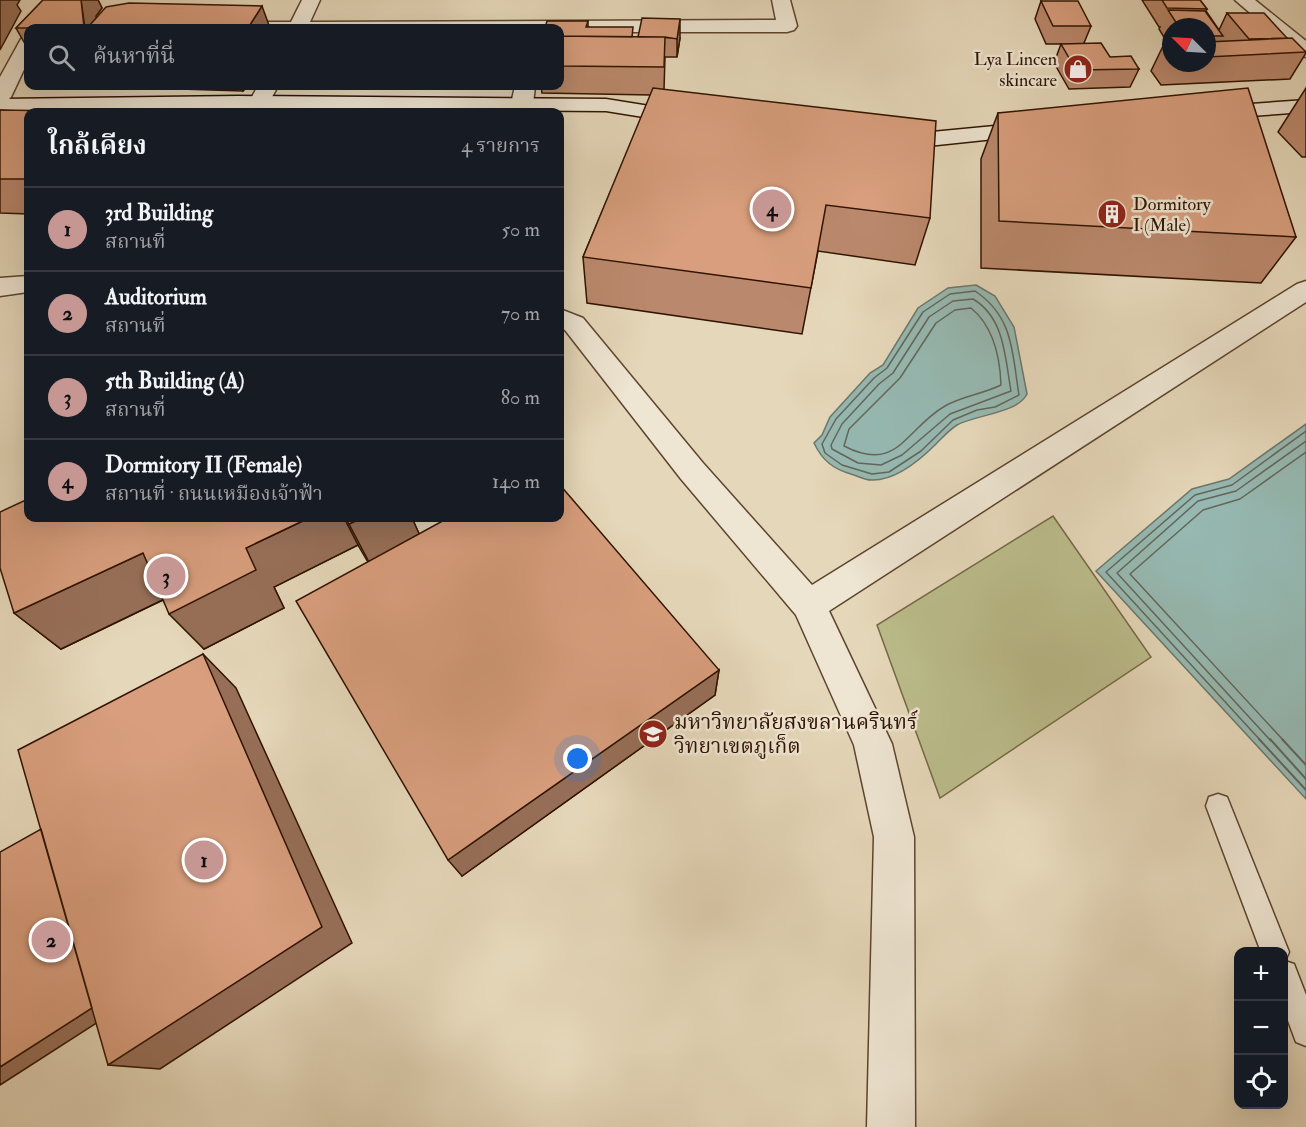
<!DOCTYPE html>
<html lang="th">
<head>
<meta charset="utf-8">
<style>
	body { margin:0; font-family:"IM FELL Double Pica","Noto Serif Thai",serif; background:#242831; color:#f1f3f6 }
	.controls { position:absolute; right:18px; bottom:18px; display:grid; overflow:hidden; border-radius:12px; box-shadow:0 6px 24px #0002 }
	.controls button { width:54px; height:54px; display:grid; place-items:center; padding:0; border:0; border-bottom:2px solid #363941; background:#171b24; color:#f1f3f6; font:30px sans-serif }
	.compass { position:absolute; left:1162px; top:18px; width:54px; height:54px; border-radius:50%; background:#171b24; box-shadow:0 6px 24px #0002; rotate:294deg }
	.you { position:absolute; left:578px; top:759px; width:21px; height:21px; margin:-15px; border:4px solid #fff; border-radius:50%; background:#1a73e8; box-shadow:0 0 0 9px #1a73e833 }
	.badge { display:grid; place-items:center; width:39px; height:39px; border-radius:50%; background:#c59692; color:#111; font-size:20px; font-weight:700 }
	.pin { position:absolute; translate:-50% -50%; border:3px solid #fff; box-shadow:0 2px 6px #0006 }
	.list { margin:0; padding:0; list-style:none }
	h2 { display:flex; justify-content:space-between; align-items:center; height:78px; margin:0; padding:0 24px; font-size:26px }
	h2 small { font-size:20px; font-weight:400; color:#9ea1a6 }
	.list li { display:grid; grid-template-columns:39px 1fr auto; gap:18px; align-items:center; box-sizing:border-box; height:84px; padding:0 24px; border-top:2px solid #363941 }
	.list b { display:block; font-size:22px; white-space:nowrap }
	.list p { margin:0; font-size:20px; white-space:nowrap; color:#9ea1a6 }
	.list em { font-size:20px; font-style:normal; color:#9ea1a6 }
	.icon { flex:none; width:33px; height:33px; fill:none; stroke:currentColor; stroke-width:2; stroke-linecap:round; stroke-linejoin:round }
	.map { position:relative; flex:none; width:1306px; height:1127px; overflow:hidden }
	.search { position:absolute; background:#171b24; box-shadow:0 6px 24px #0002; left:24px; top:24px; width:540px; height:66px; display:flex; align-items:center; gap:15px; box-sizing:border-box; padding:0 21px; border-radius:12px; color:#9ea1a6; font-size:22px }
	.panel { position:absolute; background:#171b24; box-shadow:0 6px 24px #0002; left:24px; top:108px; width:540px; height:414px; border-radius:12px }
	.map>svg:first-child { display:block }
	.green { fill:#bbbc8b; stroke:#766846; stroke-width:1.5 }
	.water { fill:#96b9b2; stroke:#6d776b; stroke-width:1.5 }
	.lines { fill:none; stroke-linecap:round; stroke-linejoin:round }
	.shore-far1 { stroke:#636659; stroke-width:1.5 }
	.shore { stroke:#636659; stroke-width:2 }
	.lane-casing { stroke:#5d442e; stroke-width:3 }
	.street-casing { stroke:#5d442e; stroke-width:3 }
	.secondary-casing { stroke:#301300; stroke-width:3 }
	.lane { fill:#eee5d2; fill-rule:evenodd }
	.street { fill:#eee5d2; fill-rule:evenodd }
	.secondary { fill:#eee5d2; fill-rule:evenodd }
	.wall { fill:#ba886c; stroke:#301300; stroke-width:1.5; fill-rule:evenodd }
	.shaded-wall { fill:#976f58; stroke:#301300; stroke-width:1.5 }
	.building { fill:#d89e7d; stroke:#301300; stroke-width:1.5 }
	.labels { text-anchor:middle; stroke-width:5; stroke-linejoin:round; paint-order:stroke }
	.far-poi-label { font-size:18px; fill:#301300; stroke:#eee5d2; text-anchor:end }
	.poi-label { font-size:21px; fill:#301300; stroke:#eee5d2; text-anchor:start }
</style>
</head>
<body>
<div class="map">
<svg width="1306" height="1127" viewBox="0 0 1306 1127">
	<rect width="100%" height="100%" fill="#e5d7b9"/>
	<filter id="stains"><feTurbulence type="fractalNoise" baseFrequency=".00333" numOctaves="4"/><feColorMatrix values="0 0 0 0 .2 0 0 0 0 .09 0 0 0 0 .02 0 0 0 .5 -.17"/></filter>
	<radialGradient id="worn" r=".72"><stop offset=".6" stop-color="#630" stop-opacity="0"/><stop offset="1" stop-color="#630" stop-opacity=".3"/></radialGradient>
	<!-- green -->
	<path class="green" d="M1053,516l98,141 -211,141 -63,-173z"/>
	<!-- water -->
	<path class="water" d="M976,285l19,11 19,31 13,67c-9,19 -52,21 -70,31 -8,5 -15,13 -21,19 -16,16 -39,36 -63,36 -7,1 -15,-4 -22,-6 -18,-5 -29,-14 -37,-31l8,-8 8,-18 40,-44 13,-8 35,-57 30,-20z
		M1306,424v375l-210,-228 96,-82 37,-10z"/>
	<g class="lines">
		<!-- shore-far1 -->
		<path class="shore-far1" d="M975,291c39,26 37,62 44,104l-24,12 -18,3 -24,10 -32,31 -32,21 -17,2 -30,-9 -17,-12 -3,-9 14,-25 38,-41 13,-10 36,-56 27,-18z
			M973,299c32,19 32,59 38,92l-61,23 -48,41 -21,10 -23,-2 -26,-14 -1,-4 11,-21 37,-40 14,-11 36,-56 24,-16z
			M971,308c22,18 29,49 30,77 -18,9 -39,11 -56,21 -40,23 -47,68 -101,40l5,-17 51,-51 36,-55 19,-13z
			M1261,741l-155,-169 89,-77 37,-10 74,-54
			M1271,741l-154,-168 81,-72 38,-10 70,-50
			M1284,741l-154,-167 73,-64 37,-11 66,-47"/>
		<!-- shore -->
		<path class="shore" d="M1259,739l47,51
			M1270,739l36,40
			M1282,739l24,26"/>
		<!-- lane casing -->
		<g class="lane-casing">
			<path id="lane" d="M1218,794l9,3 62,155 -4,9 9,3 12,31v51l-10,-4 -12,-32v-58h-23l-55,-146 3,-9z"/>
		</g>
		<!-- street casing -->
		<g class="street-casing">
			<path id="street" d="M302,0h18l-10,22 466,-2 -4,-20h18l7,26 -3,4 -7,2h-227v-4h-420l3,-4 7,-2h141z
				M1235,0h20l51,41v16l-7,-2z
				M28,37v24l-17,36 -4,4 -7,2v-26l21,-38z
				M258,86h20l-11,20 -7,2 -7,-2 -4,-4z
				M515,86h20l-2,18 -3,5 -8,1 -8,-1 -3,-5z
				M28,276v16l-28,4v-18z
				M1306,281v21l-477,309 63,133 22,93 1,290h-48l7,-290 -20,-92 -58,-130 -115,-136 -116,-149 -5,-2v-19l23,9 120,145 109,122 485,-301z"/>
		</g>
		<!-- secondary casing -->
		<g class="secondary-casing">
			<path id="secondary" d="M239,96l367,3 81,13 8,1 3,5 -3,5 -8,1 -81,-13 -367,-3 -239,3v-12z
				M1306,100v12l-97,7 -8,-1 -3,-5 3,-5 8,-1z
				M1035,122l8,2 3,5 -3,5 -153,16 -8,-2 -3,-5 3,-5 8,-2z"/>
		</g>
		<!-- lane -->
		<use href="#lane" class="lane"/>
		<!-- street -->
		<use href="#street" class="street"/>
		<!-- secondary -->
		<use href="#secondary" class="secondary"/>
	</g>
	<!-- wall -->
	<path class="wall" d="M43,0h55l4,8 -6,8v2l152,10h-220v21l-12,-21z
		M1142,0h58l7,9 -1,2 13,19 8,-17 60,25 19,14v1l-16,26 -129,6 -10,-14 13,-27h4l-9,-15 1,-2h-1zM1171,27h36v36h-36z
		M1041,1l50,25 -7,17 26,14 29,12 -9,18 -61,2 -15,-26 7,-19h-15l-11,-25z
		M588,21v6l45,10 47,1 -3,19h-12l-1,33 266,128 -15,47 -97,-14 -16,83 -215,-31 -4,-46 68,-162 -109,-2 -1,-7h19v-58z
		M115,86h132l-4,5 -128,-4z
		M1306,88v69h-4l-24,-25z
		M0,110l28,2v102l-28,-1z
		M998,113l298,124 -35,46 -280,-15v-109z
		M28,518h384l7,16 300,136 -4,25 -253,181 -94,-314 -10,-17 -84,42 10,21 -80,41 -41,-49 -102,49 -47,-36z"/>
	<!-- shaded-wall -->
	<path class="shaded-wall" d="M0,0h20l-3,5 4,6 -21,39z
		M81,0h17l4,8 -6,8 1,11 -12,1z
		M262,6l8,22h-22z
		M680,19v19l-3,19v-18z
		M241,86h6l-4,5z
		M309,518h35l14,27 -84,42 10,21 -80,41 -35,-35 77,-66z
		M362,518h50l9,20 -51,26 -21,-40z
		M143,553l36,39 -118,57 -47,-36z
		M203,654l33,34 116,255 -192,126 -52,-4z
		M719,670l-4,25 -253,181 -14,-16z
		M101,1002l22,4 -123,79v-18z"/>
	<!-- building -->
	<path class="building" d="M43,0h38l3,27 5,-1 17,-19 23,-4 133,3 -14,22h-135l-21,-1 1,1h-77z
		M1162,0h38l7,9 -40,-1z
		M1041,1h37l13,25h-38z
		M1168,10l37,1 18,25h-16v-9h-28z
		M1227,13h37l23,25 -38,1z
		M642,18l38,1 -3,20 -12,-2h-27z
		M547,21h41l-2,6h47l-1,10 -72,-1v-8h-15z
		M560,36l105,1 -1,30 -104,-1z
		M1292,38l14,14 -99,5v-15z
		M1101,43l9,14 21,-1 8,13 -63,1 -15,-26z
		M1164,44h7v10z
		M653,88l283,33 -6,97 -104,-13 -15,83 -228,-31z
		M1248,88l48,149 -297,-16 -1,-108z
		M0,110l127,2h-99v67h-28z
		M560,485l159,185 -271,190 -152,-259 152,-83h112z
		M28,499v19h281l-63,30 10,22 -87,44 -26,-61 -129,60 -14,-45v-56z
		M345,518h17l-13,6z
		M203,654l119,273 -214,138 -90,-315z
		M41,829l51,179 -92,59v-215z"/>
	<!-- icons -->
	<defs>
		<g id="shop-disc" transform="scale(1.5)"><circle r="9.5" fill="#8f2418" stroke="#eee5d2"/><path d="M-5-2.5h2.3a2.7 3.5 0 0 1 5.4 0H5L5.5 6h-11ZM-1.5-2.5h3a1.5 2.3 0 0 0-3 0Z" fill="#fff"/></g>
		<g id="building-disc" transform="scale(1.5)"><circle r="9.5" fill="#8f2418" stroke="#eee5d2"/><path d="M-4-6H4V6H1V3H-1V6H-4ZM-2.5-4.3h1.7v1.8h-1.7ZM.8-4.3h1.7v1.8H.8ZM-2.5-1h1.7V.8h-1.7ZM.8-1h1.7V.8H.8Z" fill="#fff"/></g>
		<g id="university-disc" transform="scale(1.5)"><circle r="9.5" fill="#8f2418" stroke="#eee5d2"/><path d="M0-5L7-2L0 1L-7-2ZM-4 1L0 2.5L4 1V4Q0 6-4 4Z" fill="#fff"/></g>
	</defs>
	<g fill-rule="evenodd">
		<use href="#shop-disc" x="1078" y="69"/>
		<use href="#building-disc" x="1112" y="214"/>
		<use href="#university-disc" x="653" y="734"/>
	</g>
	<g class="labels">
		<!-- far-poi labels -->
		<g class="far-poi-label">
			<text x="1057" y="65">Lya Lincen<tspan x="1057" dy="21">skincare</tspan></text>
			<text x="1133" y="210" text-anchor="start">Dormitory<tspan x="1133" dy="21">I (Male)</tspan></text>
		</g>
		<!-- poi labels -->
		<g class="poi-label">
			<text x="674" y="729">มหาวิทยาลัยสงขลานครินทร์<tspan x="674" dy="24">วิทยาเขตภูเก็ต</tspan></text>
		</g>
	</g>
	<rect width="100%" height="100%" filter="url(#stains)"/>
	<rect width="100%" height="100%" fill="url(#worn)"/>
</svg>
<div class="controls">
<button>+</button>
<button>−</button>
<button><svg class="icon" aria-label="locate" viewBox="0 0 24 24"><circle cx="12" cy="12" r="6"/><path d="M12 2v4M12 18v4M2 12h4M18 12h4"/></svg></button>
</div>
<svg class="compass" viewBox="-18 -18 36 36"><path d="M0-13l5 13h-10z" fill="#e53935"/><path d="M0 13l5-13h-10z" fill="#9ea1a6"/></svg>
<div class="you"></div>
<div class="pin badge" style="left:204px;top:860px">1</div>
<div class="pin badge" style="left:51px;top:940px">2</div>
<div class="pin badge" style="left:166px;top:576px">3</div>
<div class="pin badge" style="left:772px;top:209px">4</div>
<div class="search"><svg class="icon" aria-label="search" viewBox="0 0 24 24"><circle cx="10" cy="10" r="6"/><path d="M15 15l6 6"/></svg>ค้นหาที่นี่</div>
<section class="panel">
<h2>ใกล้เคียง<small>4 รายการ</small></h2>
<ul class="list">
<li><span class="badge">1</span><div><b>3rd Building</b><p>สถานที่</p></div><em>50 m</em></li>
<li><span class="badge">2</span><div><b>Auditorium</b><p>สถานที่</p></div><em>70 m</em></li>
<li><span class="badge">3</span><div><b>5th Building (A)</b><p>สถานที่</p></div><em>80 m</em></li>
<li><span class="badge">4</span><div><b>Dormitory II (Female)</b><p>สถานที่ · ถนนเหมืองเจ้าฟ้า</p></div><em>140 m</em></li>
</ul>
</section>
</div>
</body>
</html>
